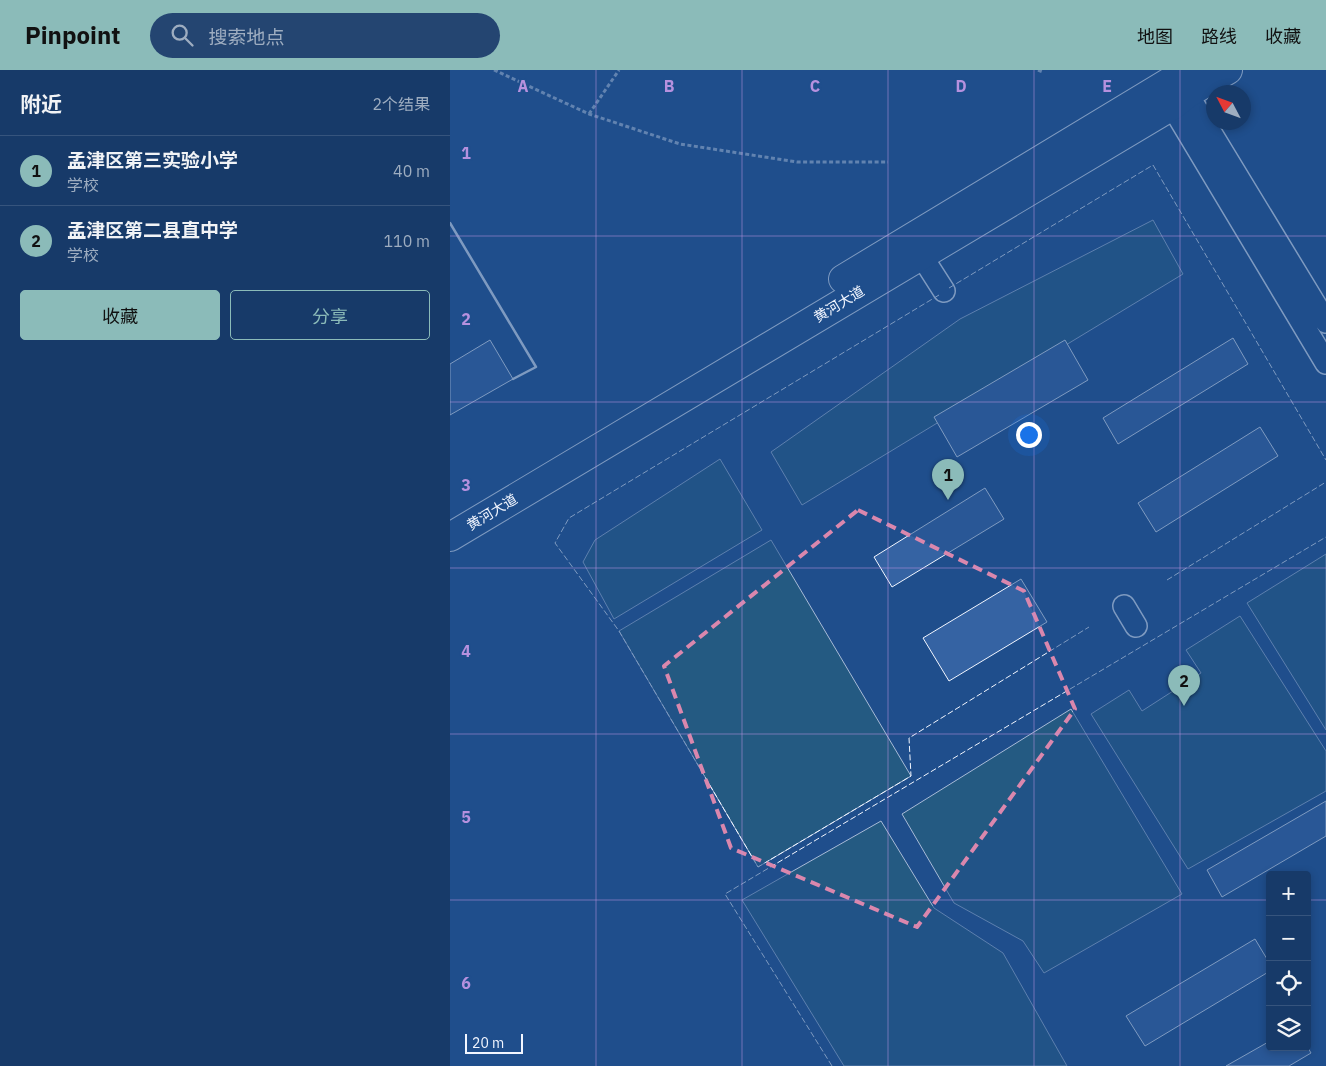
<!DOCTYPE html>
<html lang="zh">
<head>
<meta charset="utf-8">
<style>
	body { margin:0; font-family:"IBM Plex Sans","Noto Sans SC",sans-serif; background:#244571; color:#f1f3f6 }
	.controls { position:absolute; right:15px; bottom:15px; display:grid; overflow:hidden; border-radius:5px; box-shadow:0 2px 8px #0003 }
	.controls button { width:45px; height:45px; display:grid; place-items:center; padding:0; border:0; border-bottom:1px solid #36547d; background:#173a69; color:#f1f3f6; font:25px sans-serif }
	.compass { position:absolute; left:756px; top:15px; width:45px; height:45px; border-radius:50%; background:#173a69; box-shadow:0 2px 8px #0003; rotate:311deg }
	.scale { position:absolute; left:15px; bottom:12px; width:58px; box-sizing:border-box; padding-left:5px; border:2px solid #f2f6ff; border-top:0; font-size:14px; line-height:18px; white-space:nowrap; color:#f2f6ff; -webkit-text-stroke:4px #1f4e8c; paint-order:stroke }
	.you { position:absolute; left:578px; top:364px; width:18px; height:18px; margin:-12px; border:4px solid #fff; border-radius:50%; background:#1a73e8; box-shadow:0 0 0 8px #1a73e833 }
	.badge { display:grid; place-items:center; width:32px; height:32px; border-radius:50%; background:#8bbbb9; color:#111; font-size:16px; font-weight:700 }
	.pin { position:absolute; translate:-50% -41px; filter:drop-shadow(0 1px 2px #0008) }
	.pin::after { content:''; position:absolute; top:26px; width:18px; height:15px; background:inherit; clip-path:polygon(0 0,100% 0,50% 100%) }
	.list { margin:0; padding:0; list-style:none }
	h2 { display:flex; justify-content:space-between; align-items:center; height:65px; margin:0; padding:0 20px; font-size:21px }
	h2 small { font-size:16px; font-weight:400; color:#9eadc0 }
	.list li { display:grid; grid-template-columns:32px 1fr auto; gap:15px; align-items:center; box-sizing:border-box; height:70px; padding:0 20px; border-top:1px solid #36547d }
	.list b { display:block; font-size:19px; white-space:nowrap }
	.list p { margin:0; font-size:16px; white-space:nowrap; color:#9eadc0 }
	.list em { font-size:16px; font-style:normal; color:#9eadc0 }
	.actions { display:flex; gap:10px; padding:15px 20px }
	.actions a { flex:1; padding:11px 0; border:1px solid #8bbbb9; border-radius:5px; text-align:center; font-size:18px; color:#8bbbb9 }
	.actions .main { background:#8bbbb9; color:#111 }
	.icon { flex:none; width:28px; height:28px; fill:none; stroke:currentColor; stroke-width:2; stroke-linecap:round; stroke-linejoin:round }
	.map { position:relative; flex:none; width:876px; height:996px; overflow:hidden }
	header { display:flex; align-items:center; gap:30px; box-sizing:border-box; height:70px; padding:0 25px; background:#8bbbb9; color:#111 }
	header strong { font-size:24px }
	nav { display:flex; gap:28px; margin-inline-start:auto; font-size:18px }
	.search { width:350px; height:45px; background:#244571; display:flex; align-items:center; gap:12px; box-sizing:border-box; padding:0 18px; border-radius:28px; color:#9eadc0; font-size:19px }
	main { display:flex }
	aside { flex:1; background:#173a69 }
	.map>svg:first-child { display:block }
	.green { fill:#245a82; stroke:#a8bbd7 }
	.building { fill:#3563a3; stroke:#f2f6ff }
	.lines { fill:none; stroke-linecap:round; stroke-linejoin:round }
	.minor-casing { stroke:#f2f6ff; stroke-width:24 }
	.major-casing { stroke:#f2f6ff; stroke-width:30 }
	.path { stroke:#b3c4dc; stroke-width:3; stroke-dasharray:4 2.5; stroke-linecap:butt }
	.minor { stroke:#1f4e8c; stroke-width:21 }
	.major { stroke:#1f4e8c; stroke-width:28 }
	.fence { stroke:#f2f6ff; stroke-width:1; stroke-dasharray:6 2.5; stroke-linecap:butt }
	.wall { stroke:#f2f6ff; stroke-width:2.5 }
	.marked { fill:none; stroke:#da87ad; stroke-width:4; stroke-dasharray:10 6; stroke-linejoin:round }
	.grid { fill:none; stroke:#b691df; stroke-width:1; stroke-opacity:0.55 }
	.labels { text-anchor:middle; stroke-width:4; stroke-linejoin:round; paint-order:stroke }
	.street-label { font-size:14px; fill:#f2f6ff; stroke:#1f4e8c }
	.grid-label { font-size:16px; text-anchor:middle; font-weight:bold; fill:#b691df; stroke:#1f4e8c; stroke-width:4; stroke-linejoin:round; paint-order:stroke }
</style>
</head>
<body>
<header>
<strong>Pinpoint</strong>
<div class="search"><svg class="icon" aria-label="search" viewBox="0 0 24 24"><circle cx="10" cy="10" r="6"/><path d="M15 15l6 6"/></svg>搜索地点</div>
<nav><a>地图</a><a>路线</a><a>收藏</a></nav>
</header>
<main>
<aside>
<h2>附近<small>2个结果</small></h2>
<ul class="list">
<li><span class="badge">1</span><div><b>孟津区第三实验小学</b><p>学校</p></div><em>40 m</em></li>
<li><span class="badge">2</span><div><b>孟津区第二县直中学</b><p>学校</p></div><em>110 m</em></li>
</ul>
<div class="actions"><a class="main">收藏</a><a>分享</a></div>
</aside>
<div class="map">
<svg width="876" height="996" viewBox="0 0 876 996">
	<rect width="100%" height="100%" fill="#1f4e8c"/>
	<!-- green -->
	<path class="green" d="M703,150l30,54 -381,231 -31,-53 189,-133z
		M270,389l42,71 -148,89 -31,-57 12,-22z
		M321,470l140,236 -153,91 -139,-236z
		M876,484v176l-79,-127z
		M790,546l86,135v40l-138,78 -97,-155 38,-24 13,21 59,-38 -15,-23z
		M621,639l111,185 -138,79 -21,-32 -69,-38 -52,-89z
		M431,751l53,87 69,45 64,113h-223l-102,-166z"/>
	<!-- building -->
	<path class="building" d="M783,268l15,26 -130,80 -15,-26z
		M40,270l23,39 -63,36v-51z
		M615,270l23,40 -131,77 -23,-40z
		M810,357l18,29 -122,76 -18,-29z
		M535,418l19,31 -112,68 -18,-30z
		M571,509l26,43 -98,59 -26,-43z
		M876,731v35l-104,61 -15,-27z
		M805,869l15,25v7l-125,75 -19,-30z
		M820,971v6h37v-1l4,7 -22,13h-63z"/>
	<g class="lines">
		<!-- minor casing -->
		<g class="minor-casing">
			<path id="minor" d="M730,12l146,240
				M714,25l8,11 154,257
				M471,185l23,36
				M674,536l12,20"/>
		</g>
		<!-- major casing -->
		<g class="major-casing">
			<path id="major" d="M393,209l346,-209
				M0,467l722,-431 15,-12 41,-24"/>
		</g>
		<!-- path -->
		<path class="path" d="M44,0l95,44 91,30 117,18h91
			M588,0l5,2
			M139,44l30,-44"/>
		<!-- minor -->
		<use href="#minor" class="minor"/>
		<!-- major -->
		<use href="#major" class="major"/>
		<!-- fence -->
		<path class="fence" d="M499,218l204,-123 173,295
			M489,225l-370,223 -14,25 64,88 139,236 153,-91 -2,-38 180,-111
			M717,510l159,-98
			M382,996l-107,-172 601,-357"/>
		<!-- wall -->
		<path class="wall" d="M0,153l86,144 -23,12"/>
	</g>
	<!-- marked area -->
	<path d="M0 0H876V996H0ZM408,440l166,81 51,118 -158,218 -186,-79 -67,-182z" fill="#1f4e8c" fill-opacity=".55" fill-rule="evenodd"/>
	<path class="marked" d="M408,440l166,81 51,118 -158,218 -186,-79 -67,-182z"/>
	<!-- grid -->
	<path class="grid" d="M146,0v996M292,0v996M438,0v996M584,0v996M730,0v996M0,166h876M0,332h876M0,498h876M0,664h876M0,830h820M857,830h19"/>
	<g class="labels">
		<!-- street labels -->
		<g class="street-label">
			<text transform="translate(389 234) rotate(-31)" y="5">黄河大道</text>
			<text transform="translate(42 442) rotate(-31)" y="5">黄河大道</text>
		</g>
	</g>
	<g class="grid-label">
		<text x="73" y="22">A</text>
		<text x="219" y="22">B</text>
		<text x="365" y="22">C</text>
		<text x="511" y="22">D</text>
		<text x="657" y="22">E</text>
		<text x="16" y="89">1</text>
		<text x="16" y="255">2</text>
		<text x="16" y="421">3</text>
		<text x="16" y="587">4</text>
		<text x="16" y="753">5</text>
		<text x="16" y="919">6</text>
	</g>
</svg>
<div class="controls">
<button>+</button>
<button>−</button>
<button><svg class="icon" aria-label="locate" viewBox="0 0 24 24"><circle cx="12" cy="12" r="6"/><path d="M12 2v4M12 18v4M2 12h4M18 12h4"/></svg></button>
<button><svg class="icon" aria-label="layers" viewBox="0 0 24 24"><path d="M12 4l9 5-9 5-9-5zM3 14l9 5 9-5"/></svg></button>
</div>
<svg class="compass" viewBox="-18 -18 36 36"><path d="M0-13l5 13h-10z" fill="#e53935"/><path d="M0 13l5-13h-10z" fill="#9eadc0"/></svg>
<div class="scale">20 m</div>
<div class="you"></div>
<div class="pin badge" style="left:498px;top:430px">1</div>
<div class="pin badge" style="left:734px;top:636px">2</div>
</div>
</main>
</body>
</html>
